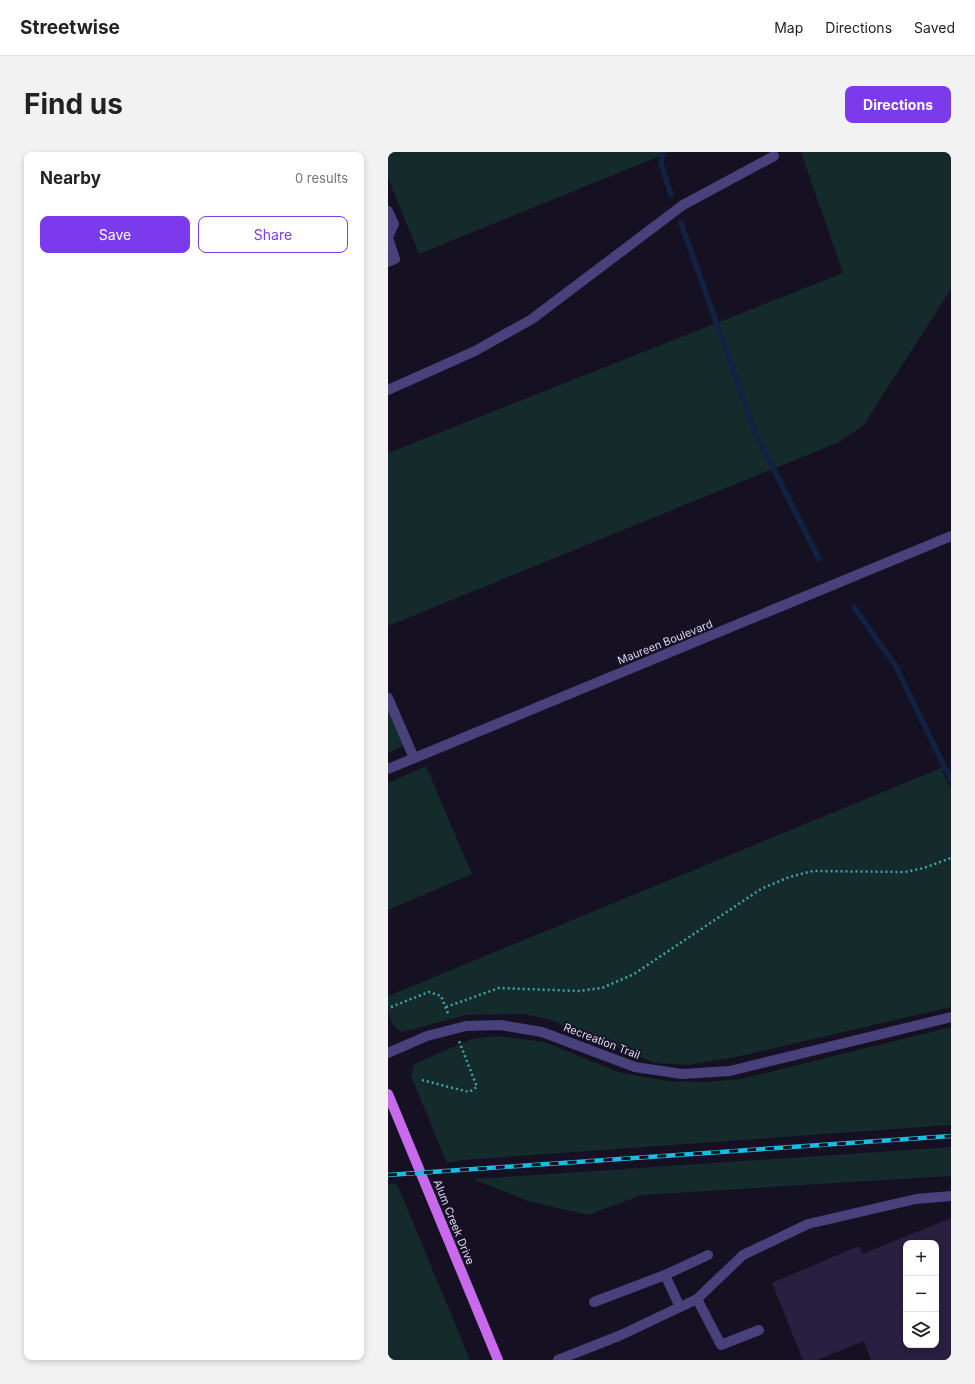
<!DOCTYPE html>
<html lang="en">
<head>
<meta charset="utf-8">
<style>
	body { margin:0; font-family:Inter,sans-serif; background:#f2f2f2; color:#222 }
	.controls { position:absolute; right:12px; bottom:12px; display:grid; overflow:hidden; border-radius:8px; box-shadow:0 2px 6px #0003 }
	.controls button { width:36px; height:36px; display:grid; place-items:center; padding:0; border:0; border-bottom:1px solid #e0e0e0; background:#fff; color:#222; font:20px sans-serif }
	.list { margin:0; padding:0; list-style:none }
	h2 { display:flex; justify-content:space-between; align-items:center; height:52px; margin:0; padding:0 16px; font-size:17px }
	h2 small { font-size:13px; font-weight:400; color:#767676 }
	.actions { display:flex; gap:8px; padding:12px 16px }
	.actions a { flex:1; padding:9px 0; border:1px solid #7c3aed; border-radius:8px; text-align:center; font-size:14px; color:#7c3aed }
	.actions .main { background:#7c3aed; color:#fff }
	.icon { flex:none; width:22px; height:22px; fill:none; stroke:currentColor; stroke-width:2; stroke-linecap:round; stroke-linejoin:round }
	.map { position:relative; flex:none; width:563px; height:1208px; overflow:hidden; border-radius:8px }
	header { display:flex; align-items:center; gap:24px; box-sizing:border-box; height:56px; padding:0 20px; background:#fff; border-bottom:1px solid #e0e0e0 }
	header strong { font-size:19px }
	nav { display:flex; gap:22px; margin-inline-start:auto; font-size:14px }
	.intro { display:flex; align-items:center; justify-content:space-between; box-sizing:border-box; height:96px; padding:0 24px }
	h1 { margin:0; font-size:28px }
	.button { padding:10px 18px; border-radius:8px; background:#7c3aed; color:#fff; font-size:14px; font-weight:700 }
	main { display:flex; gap:24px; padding:0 24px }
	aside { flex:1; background:#fff; border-radius:8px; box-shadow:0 2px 6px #0003 }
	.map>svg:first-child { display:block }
	.green { fill:#142a2b }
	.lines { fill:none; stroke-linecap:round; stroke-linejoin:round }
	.stream { stroke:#132243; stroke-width:5.5 }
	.building { fill:#291f41; fill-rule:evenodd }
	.path { stroke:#3ca6a9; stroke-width:2.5; stroke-dasharray:2 3; stroke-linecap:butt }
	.service { stroke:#48417c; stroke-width:10 }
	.minor { stroke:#48417c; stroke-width:10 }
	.primary { stroke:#c869ee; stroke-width:10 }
	.rail-casing { stroke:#19bee4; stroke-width:4.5 }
	.rail { stroke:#151122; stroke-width:3; stroke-dasharray:9; stroke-linecap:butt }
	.labels { text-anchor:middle; stroke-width:3.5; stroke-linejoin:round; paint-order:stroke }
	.street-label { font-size:11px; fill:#ddd6fa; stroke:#151122 }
</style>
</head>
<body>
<header>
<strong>Streetwise</strong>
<nav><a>Map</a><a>Directions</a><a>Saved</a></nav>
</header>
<div class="intro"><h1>Find us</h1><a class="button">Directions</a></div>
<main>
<aside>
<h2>Nearby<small>0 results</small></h2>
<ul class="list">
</ul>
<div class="actions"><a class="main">Save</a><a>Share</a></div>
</aside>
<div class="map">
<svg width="563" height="1208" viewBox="0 0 563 1208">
	<rect width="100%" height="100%" fill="#151122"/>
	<!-- green -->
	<path class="green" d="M0,0h282l-251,102 -31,-76z
		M413,0h150v137l-88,137 -24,16 -451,184v-173l455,-180z
		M0,551l17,42 -17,8z
		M38,614l46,108 -84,36v-127z
		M553,616l10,21v218l-210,49 -52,9 -34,-2 -104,-43 -26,-6 -59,1 -64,17c-14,-8 -14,-18 -14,-36z
		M563,875v98l-488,35 -16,3 -36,-87 3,-12 58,-25 26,-3 46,6 77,31 47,8 38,1 35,-3z
		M563,995v29l-309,19 -54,20 -60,-14 -55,-22z
		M0,1032h9l73,176h-82z"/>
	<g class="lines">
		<!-- stream -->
		<path class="stream" d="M275,0l-2,11 10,32
			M293,71l75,211 63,125
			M466,455l41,58 56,115"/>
	</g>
	<!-- building -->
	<path class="building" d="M563,1066v142h-80l-7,-19 -47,19h-14l-31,-77 87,-37 3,8zM518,1091h30v102h-30z"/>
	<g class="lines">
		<!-- path -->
		<path class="path" d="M3,855l38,-15 12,4 8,20
			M58,855l53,-19 79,3 24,-3 32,-14 127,-85 28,-12 24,-6 92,1 19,-4 27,-10
			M34,928l47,12 8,-5 -18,-46"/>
		<!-- service -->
		<path class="service" d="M0,238l87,-39 57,-32 151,-114 91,-49
			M0,546l26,60
			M309,1147l46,-44 65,-31 108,-25 35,-3
			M206,1150l71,-27
			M292,1155l-15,-32 43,-20
			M170,1208l63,-25 76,-36 24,46 38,-15"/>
		<!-- minor -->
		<path class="minor" d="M0,59l6,13 -6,13
			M0,86l7,21 -7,3
			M0,617l563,-233
			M0,901l39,-17 39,-10 34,-1 42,7 93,35 47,7 48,-3 221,-54"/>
		<!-- primary -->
		<path class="primary" d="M0,942l110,266"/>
		<!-- rail casing -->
		<g class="rail-casing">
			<path id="rail" d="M0,1023l563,-39"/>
		</g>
		<!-- rail -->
		<use href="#rail" class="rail"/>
	</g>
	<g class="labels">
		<!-- street labels -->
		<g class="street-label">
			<text transform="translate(277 490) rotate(-22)" y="4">Maureen Boulevard</text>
			<text transform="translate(214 889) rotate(21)" y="4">Recreation Trail</text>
			<text transform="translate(66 1070) rotate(68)" y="4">Alum Creek Drive</text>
		</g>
	</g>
</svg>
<div class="controls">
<button>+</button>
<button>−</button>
<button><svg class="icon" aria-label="layers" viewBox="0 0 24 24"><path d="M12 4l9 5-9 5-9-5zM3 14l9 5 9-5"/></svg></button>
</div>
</div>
</main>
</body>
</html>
